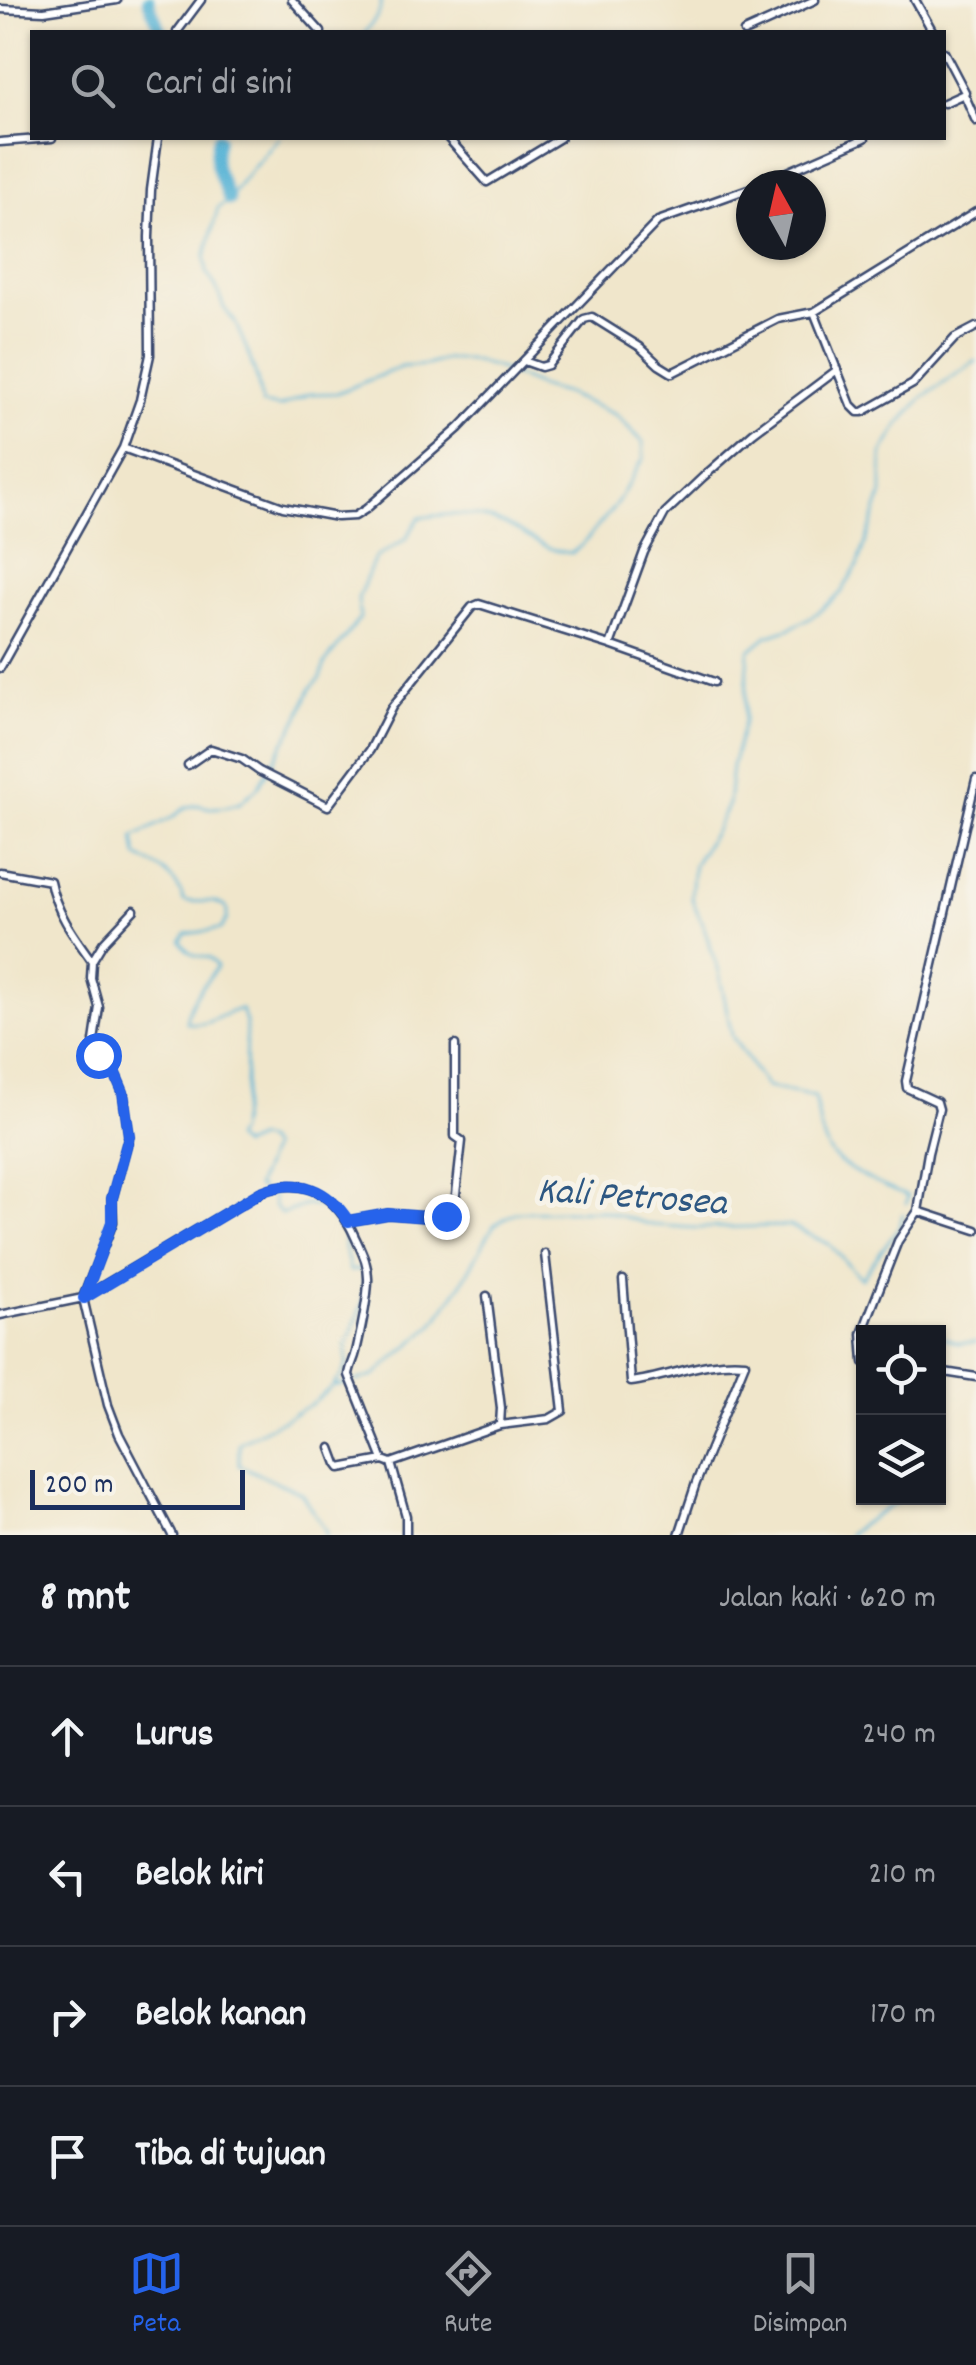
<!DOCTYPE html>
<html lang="id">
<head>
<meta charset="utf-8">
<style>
	body { margin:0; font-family:Dekko,sans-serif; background:#20242c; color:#f1f3f6 }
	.controls { position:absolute; right:30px; bottom:30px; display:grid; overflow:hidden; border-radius:0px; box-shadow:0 2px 8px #0004 }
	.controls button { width:90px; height:90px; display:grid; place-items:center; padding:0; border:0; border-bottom:2px solid #363941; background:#171b24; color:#f1f3f6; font:50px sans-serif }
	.compass { position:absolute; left:736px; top:170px; width:90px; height:90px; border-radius:50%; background:#171b24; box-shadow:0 2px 8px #0004; rotate:352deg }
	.scale { position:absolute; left:30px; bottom:25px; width:215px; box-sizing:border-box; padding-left:10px; border:5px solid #1b2f5e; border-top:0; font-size:28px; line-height:35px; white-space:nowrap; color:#1b2f5e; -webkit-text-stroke:8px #f7f3e8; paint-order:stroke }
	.stop { position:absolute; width:30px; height:30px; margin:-22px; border:8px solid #2563eb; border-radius:50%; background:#fff }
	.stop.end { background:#2563eb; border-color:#fff; box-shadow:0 2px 10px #0008 }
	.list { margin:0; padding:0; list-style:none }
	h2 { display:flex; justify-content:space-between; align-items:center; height:130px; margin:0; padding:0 40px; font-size:42px }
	h2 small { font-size:32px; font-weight:400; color:#9ea1a6 }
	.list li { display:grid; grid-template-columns:65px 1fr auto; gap:30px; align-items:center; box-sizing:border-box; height:140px; padding:0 40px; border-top:2px solid #363941 }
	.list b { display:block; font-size:38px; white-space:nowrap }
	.list em { font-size:32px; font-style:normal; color:#9ea1a6 }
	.icon { flex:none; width:55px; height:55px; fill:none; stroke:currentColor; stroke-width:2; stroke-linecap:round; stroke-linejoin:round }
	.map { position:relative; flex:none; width:976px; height:1535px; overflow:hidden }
	.search { position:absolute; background:#171b24; box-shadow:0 2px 8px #0004; left:30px; right:30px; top:30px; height:110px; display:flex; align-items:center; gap:25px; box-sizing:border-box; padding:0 35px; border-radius:0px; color:#9ea1a6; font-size:38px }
	.sheet { height:690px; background:#171b24 }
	nav { display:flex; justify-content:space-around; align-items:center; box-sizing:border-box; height:140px; border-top:2px solid #363941; background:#171b24; font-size:28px; color:#9ea1a6 }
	nav a { display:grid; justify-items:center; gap:5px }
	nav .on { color:#2563eb }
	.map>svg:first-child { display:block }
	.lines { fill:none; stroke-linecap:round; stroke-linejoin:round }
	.stream { stroke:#58b4d6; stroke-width:2.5 }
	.river { stroke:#58b4d6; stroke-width:12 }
	.minor-casing { stroke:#3b4a6e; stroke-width:11 }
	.minor { stroke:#fff; stroke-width:6 }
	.route { stroke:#2563eb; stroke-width:12 }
	.labels { text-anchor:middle; stroke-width:10; stroke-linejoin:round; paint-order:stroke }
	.water-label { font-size:38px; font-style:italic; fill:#2d5782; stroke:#f7f3e8 }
</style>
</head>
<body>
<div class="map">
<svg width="976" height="1535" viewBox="0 0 976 1535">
	<rect width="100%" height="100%" fill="#f7f3e8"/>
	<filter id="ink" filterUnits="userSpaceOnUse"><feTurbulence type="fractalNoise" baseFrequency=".01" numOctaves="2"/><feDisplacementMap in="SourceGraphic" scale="20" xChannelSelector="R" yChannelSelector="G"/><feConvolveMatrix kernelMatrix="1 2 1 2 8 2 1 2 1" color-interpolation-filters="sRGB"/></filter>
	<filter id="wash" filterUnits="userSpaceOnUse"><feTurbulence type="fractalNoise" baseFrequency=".0048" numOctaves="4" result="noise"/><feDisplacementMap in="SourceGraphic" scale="40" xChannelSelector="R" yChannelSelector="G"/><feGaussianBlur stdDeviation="2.25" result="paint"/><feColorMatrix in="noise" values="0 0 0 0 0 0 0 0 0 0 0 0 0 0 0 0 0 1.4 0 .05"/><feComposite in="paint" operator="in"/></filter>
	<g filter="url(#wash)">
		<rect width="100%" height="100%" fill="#f0e6cb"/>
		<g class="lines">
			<!-- stream -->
			<path class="stream" d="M365,32c7,-9 18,-20 16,-32
				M261,1189l-5,-2 15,-39 -6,-7 -7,-2 -16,7 -8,-7 4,-7 7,-45 1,-65 -5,-13c-21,4 -32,20 -55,13 3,-24 19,-36 31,-56l-7,-8c-15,-1 -22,-4 -29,-17l5,-7 35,-5 6,-10v-11c-15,-11 -26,-4 -43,-7 -7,-25 -25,-34 -47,-45l-3,-19 39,-20 13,-10 12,-2 12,3 15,-1 15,-4 18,-16 40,-68 13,-31 10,-11 4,-14 35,-45 -2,-20 17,-40 31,-19 13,-21c27,-5 54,-6 80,4 28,10 41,29 73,31l11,-9 32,-38 29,-48 -1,-16 -27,-27 -52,-22 -23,-6 -45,-20 -27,-7 -23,-1 -19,6 -26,2 -64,26 -28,1 -29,13 -18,-3 -5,-25 -10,-29 -12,-28 -11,-14 -8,-21 -9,-14 -2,-15 13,-50 11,-8 13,-19 37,-43
				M268,1192l4,2 2,12 7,8 25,-9 17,2 22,29 -1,8 6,27 14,-2 -1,33 -17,47 1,14 -5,12 -10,12
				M906,1204l2,-8c-18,-6 -68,-28 -78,-44 -10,-16 -12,-37 -15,-55l-49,-10 -34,-51 -13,-64 -16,-47 -12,-28 3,-33 21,-33 13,-27 4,-38 12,-44 5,-71 18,-15 24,-8 28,-16 22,-19 17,-28 24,-70v-41l16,-28 24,-28 54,-37
				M913,1332l3,-7 19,7
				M938,1335l21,8 17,-1
				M356,1381l18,-5 59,-51 27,-39 34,-61 22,-13 84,-2 52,15 44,3 94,-2 39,18 32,35 39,-54 3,-11
				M326,1535v-4l-25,-38 -62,-28v-22l71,-38 22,-18 16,-4
				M848,1535c16,-15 37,-24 54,-37"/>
			<!-- river -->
			<path class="river" d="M148,0l13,32
				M218,138c-7,35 1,31 11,62"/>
		</g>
	</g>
	<g filter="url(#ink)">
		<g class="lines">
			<!-- minor casing -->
			<g class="minor-casing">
				<path id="minor" d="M292,0l29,32
					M915,0l18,32
					M0,9l44,2 73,-11
					M177,32l24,-32
					M744,32l71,-32
					M944,52l21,40 -1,2 -20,9
					M964,94l12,27
					M448,138l39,44 73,-44
					M0,142l52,-4
					M758,185l107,-47
					M976,212l-162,100 37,93 7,7h5l50,-28 42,-46 21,-11
					M524,361l17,6 7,-2 36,-46 8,-2 48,30 19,18 13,8 106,-54 36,-7
					M123,448l160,59 54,10 18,-1 11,-7 93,-81 199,-207 93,-33
					M610,645l34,-93 21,-39 38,-36 50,-44 84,-63
					M0,668l123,-220 17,-48 10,-45 -1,-118 2,-47 7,-52
					M188,765l23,-16 31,10 17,12 69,35 42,-56 22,-43 80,-100 7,-3 131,41 104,37
					M0,872l50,9c6,31 24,55 42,80
					M134,910l-31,33 -11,18 -1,17 8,29 -5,34 4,14 13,9 12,28 6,44 -17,63 1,23 -30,76 25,107 11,29 53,101
					M918,1211l58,19
					M348,1221l40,-7 52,4 14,-6 8,-71 -7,-5v-91
					M623,1280l8,102c38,-5 76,-23 114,-19l-49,120 -17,52
					M0,1315l83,-17 178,-106c45,-18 76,4 94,45 7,15 14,28 13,45 -1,23 -7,48 -12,70 -2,9 -6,14 -7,23l34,85 8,3 15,53v19
					M864,1362l-2,-28 9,-24 27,-69 20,-30 10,-58 11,-44 -2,-7 -30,-14 -1,-7 70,-302
					M938,1371l38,6
					M500,1425l49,-6 14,-8 -18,-157
					M331,1448l6,16 3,4 43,-8
					M391,1463l109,-38 1,-17 -14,-112"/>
			</g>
			<!-- minor -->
			<use href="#minor" class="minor"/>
		</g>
	</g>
	<g class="lines" filter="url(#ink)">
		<!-- route -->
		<path class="route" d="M98,1055l13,9 12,28 6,44 -17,62v24l-28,76 177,-106c36,-15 67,-3 87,29l40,-7 52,4 6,-2"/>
	</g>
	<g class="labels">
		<!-- water labels -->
		<g class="water-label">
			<text transform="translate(632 1194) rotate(4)" y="13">Kali Petrosea</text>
		</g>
	</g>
</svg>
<div class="controls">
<button><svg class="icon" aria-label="locate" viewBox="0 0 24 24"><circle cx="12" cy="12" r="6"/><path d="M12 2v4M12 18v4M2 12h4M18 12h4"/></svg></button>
<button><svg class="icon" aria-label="layers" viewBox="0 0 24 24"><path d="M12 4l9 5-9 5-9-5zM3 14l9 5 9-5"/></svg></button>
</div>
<svg class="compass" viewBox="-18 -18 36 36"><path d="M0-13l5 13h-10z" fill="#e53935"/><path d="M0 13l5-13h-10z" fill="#9ea1a6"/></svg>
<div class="scale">200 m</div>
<div class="stop" style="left:98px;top:1055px"></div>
<div class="stop end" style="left:446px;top:1216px"></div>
<div class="search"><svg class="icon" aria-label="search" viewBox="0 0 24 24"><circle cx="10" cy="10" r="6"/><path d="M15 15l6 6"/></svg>Cari di sini</div>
</div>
<section class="sheet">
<h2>8 mnt<small>Jalan kaki · 620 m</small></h2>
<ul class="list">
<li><svg class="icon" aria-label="ahead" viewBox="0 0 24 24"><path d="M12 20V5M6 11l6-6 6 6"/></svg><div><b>Lurus</b></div><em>240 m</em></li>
<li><svg class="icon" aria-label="left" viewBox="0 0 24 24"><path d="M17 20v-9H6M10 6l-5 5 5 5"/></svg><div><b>Belok kiri</b></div><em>210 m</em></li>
<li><svg class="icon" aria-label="right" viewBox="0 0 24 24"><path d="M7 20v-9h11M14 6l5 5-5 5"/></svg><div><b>Belok kanan</b></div><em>170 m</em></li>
<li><svg class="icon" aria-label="arrive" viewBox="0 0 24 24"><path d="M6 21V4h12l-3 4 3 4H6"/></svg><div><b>Tiba di tujuan</b></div></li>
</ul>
</section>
<nav>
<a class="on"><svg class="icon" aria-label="map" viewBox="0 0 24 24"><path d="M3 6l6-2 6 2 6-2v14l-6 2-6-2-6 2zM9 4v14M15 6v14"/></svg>Peta</a>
<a><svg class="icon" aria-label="directions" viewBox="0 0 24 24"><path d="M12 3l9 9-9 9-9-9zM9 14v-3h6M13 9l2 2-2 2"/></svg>Rute</a>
<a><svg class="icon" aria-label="saved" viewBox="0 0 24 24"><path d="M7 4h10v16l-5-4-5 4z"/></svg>Disimpan</a>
</nav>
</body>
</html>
